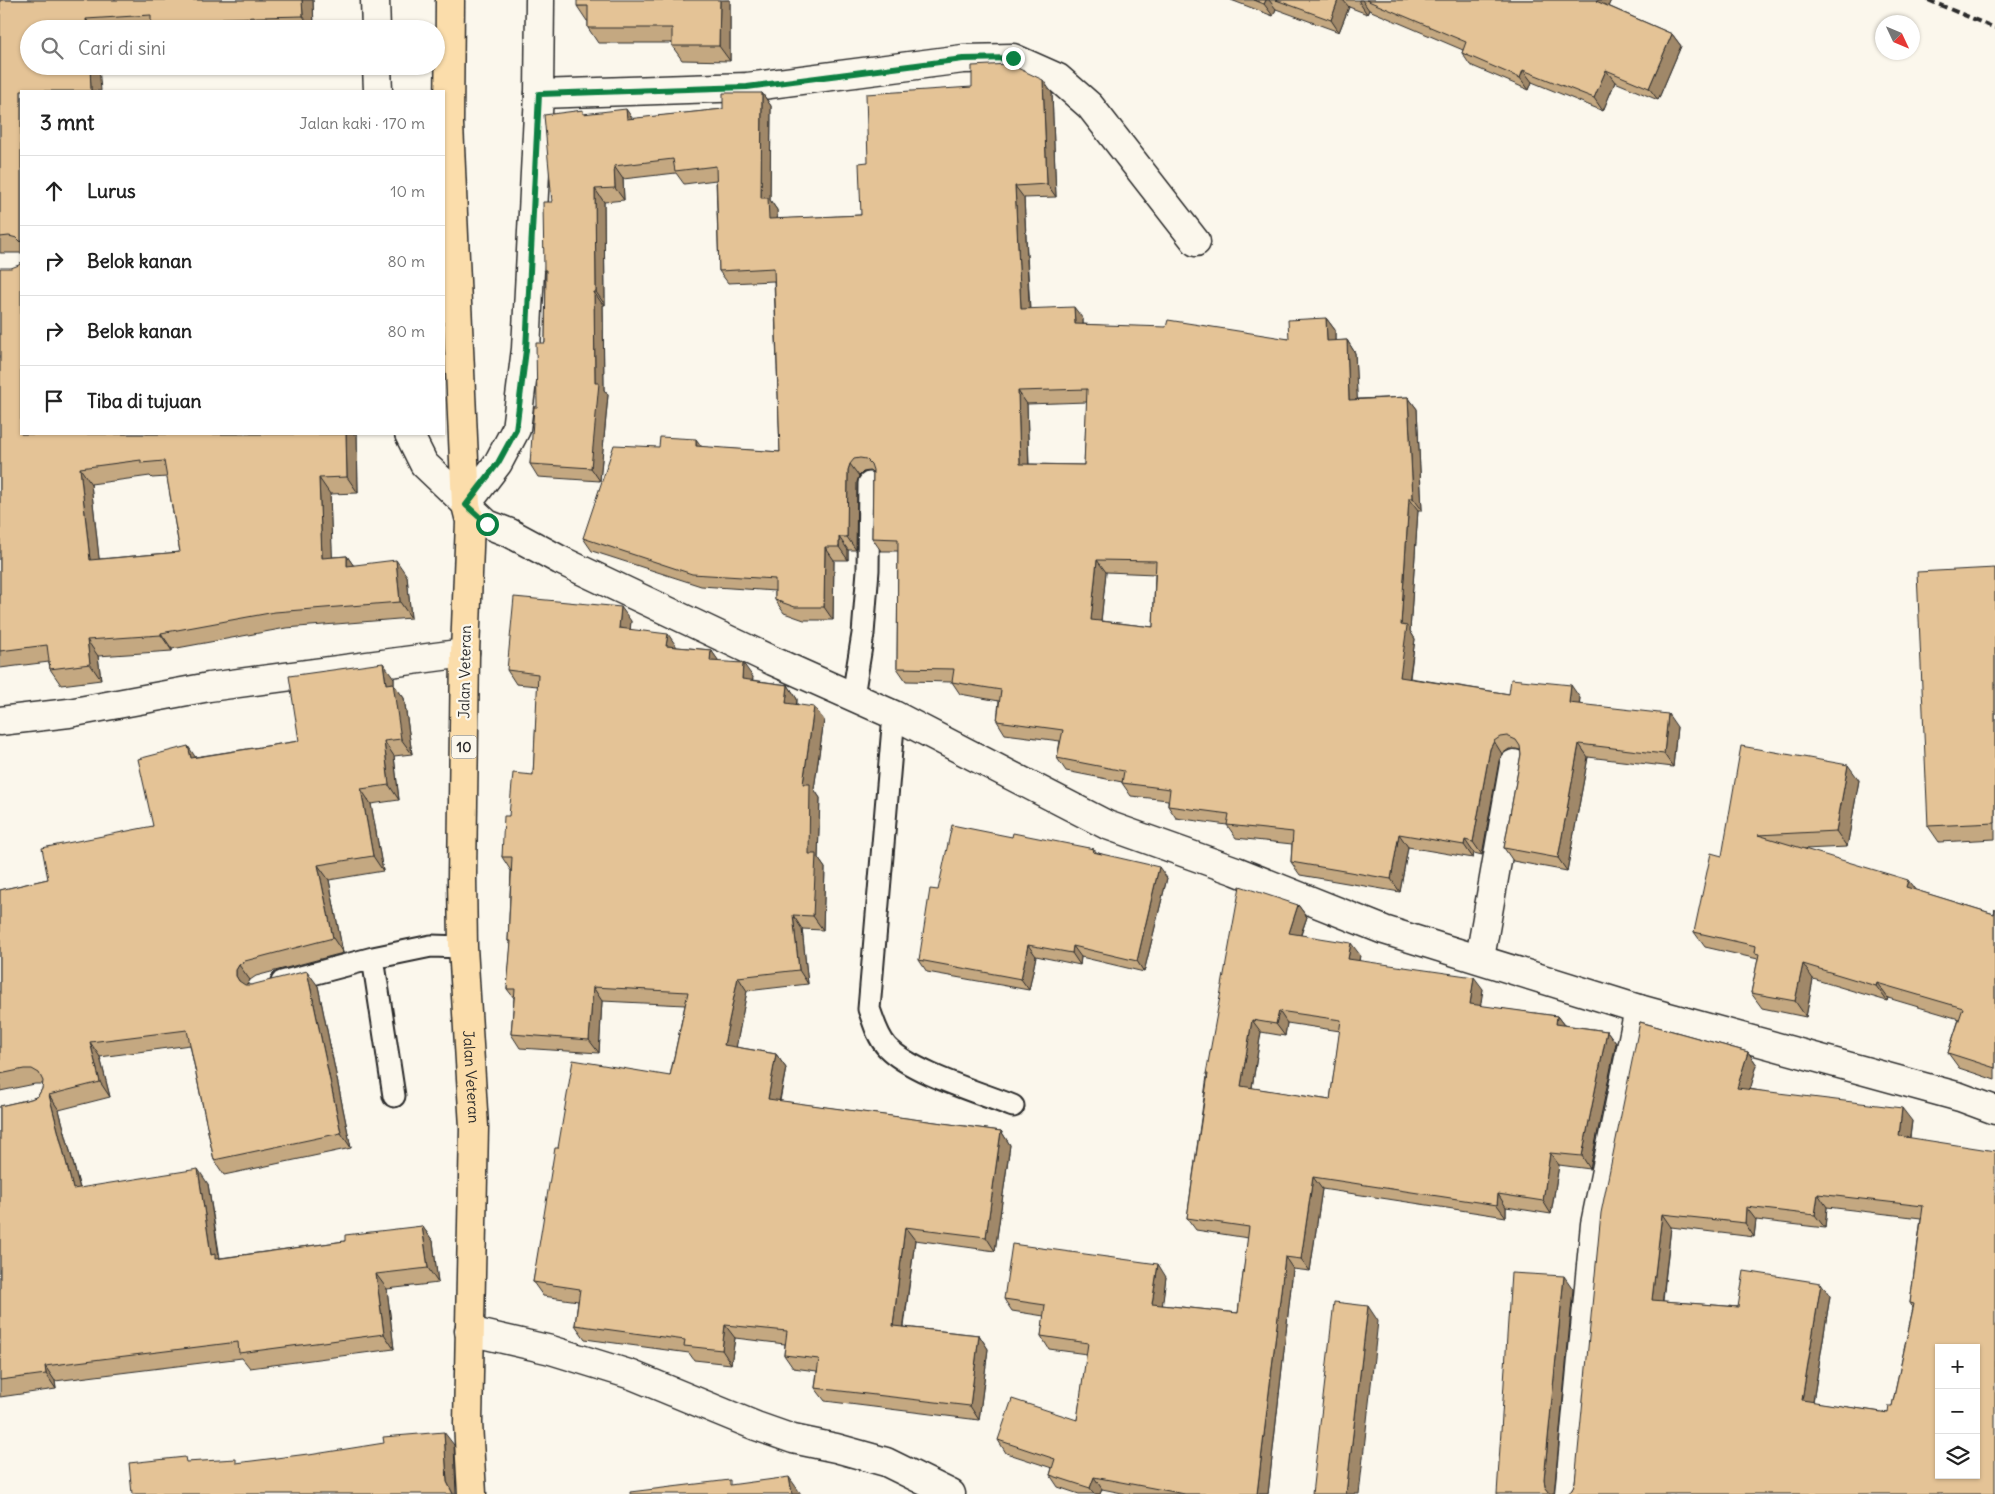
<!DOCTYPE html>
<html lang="id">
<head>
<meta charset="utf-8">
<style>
	body { margin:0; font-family:Delius,sans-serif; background:#f2f2f2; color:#222 }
	.controls { position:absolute; right:15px; bottom:15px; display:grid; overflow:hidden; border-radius:0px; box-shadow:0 1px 4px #0004 }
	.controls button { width:45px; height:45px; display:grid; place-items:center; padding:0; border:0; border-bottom:1px solid #e0e0e0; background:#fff; color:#222; font:25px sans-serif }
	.compass { position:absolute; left:1875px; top:15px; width:45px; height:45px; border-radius:50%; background:#fff; box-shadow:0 1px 4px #0004; rotate:134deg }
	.stop { position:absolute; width:15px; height:15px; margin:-11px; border:4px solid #0b8043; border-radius:50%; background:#fff }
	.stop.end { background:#0b8043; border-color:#fff; box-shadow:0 1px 5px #0008 }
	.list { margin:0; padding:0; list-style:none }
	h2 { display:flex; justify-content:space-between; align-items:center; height:65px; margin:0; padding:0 20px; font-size:21px }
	h2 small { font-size:16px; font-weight:400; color:#767676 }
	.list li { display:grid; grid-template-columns:32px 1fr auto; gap:15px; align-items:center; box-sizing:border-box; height:70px; padding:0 20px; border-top:1px solid #e0e0e0 }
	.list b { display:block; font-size:19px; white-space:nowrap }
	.list em { font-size:16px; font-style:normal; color:#767676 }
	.icon { flex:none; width:28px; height:28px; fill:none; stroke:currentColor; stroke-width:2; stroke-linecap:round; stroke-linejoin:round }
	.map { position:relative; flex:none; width:1995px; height:1494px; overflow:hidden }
	.search { position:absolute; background:#fff; box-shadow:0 1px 4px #0004; left:20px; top:20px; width:425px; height:55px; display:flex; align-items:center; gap:12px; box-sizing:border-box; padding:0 18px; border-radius:28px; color:#767676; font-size:19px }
	.panel { position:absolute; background:#fff; box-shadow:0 1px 4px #0004; left:20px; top:90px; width:425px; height:345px; border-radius:0px }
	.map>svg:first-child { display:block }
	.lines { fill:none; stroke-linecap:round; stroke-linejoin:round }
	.service-casing { stroke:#2b2b2b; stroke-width:25 }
	.minor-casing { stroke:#2b2b2b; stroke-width:31 }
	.tertiary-casing { stroke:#2b2b2b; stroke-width:31 }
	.trunk-casing { stroke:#2b2b2b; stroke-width:31 }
	.service { stroke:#fbf7ec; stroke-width:21 }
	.minor { stroke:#fbf7ec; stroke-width:28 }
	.tertiary { stroke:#fbf7ec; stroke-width:28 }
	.trunk { stroke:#fbddab; stroke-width:28 }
	.rail { stroke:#2b2b2b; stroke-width:4; stroke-dasharray:8 4; stroke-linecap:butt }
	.wall { fill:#c4a881; stroke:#2b2b2b; fill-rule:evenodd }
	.shaded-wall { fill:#a08869; stroke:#2b2b2b }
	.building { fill:#e4c396; stroke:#2b2b2b; fill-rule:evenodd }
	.route { stroke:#0b8043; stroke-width:6 }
	.labels { text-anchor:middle; stroke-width:4.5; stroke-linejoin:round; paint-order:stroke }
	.shield { fill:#fbf7ec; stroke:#696865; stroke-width:1 }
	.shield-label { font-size:14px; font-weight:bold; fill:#2b2b2b }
	.street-label { font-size:15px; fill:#2b2b2b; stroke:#fbf7ec }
</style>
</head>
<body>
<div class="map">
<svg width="1995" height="1494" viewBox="0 0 1995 1494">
	<rect width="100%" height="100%" fill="#fbf7ec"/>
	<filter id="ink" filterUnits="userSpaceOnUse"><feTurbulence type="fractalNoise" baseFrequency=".02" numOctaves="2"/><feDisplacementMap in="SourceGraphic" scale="10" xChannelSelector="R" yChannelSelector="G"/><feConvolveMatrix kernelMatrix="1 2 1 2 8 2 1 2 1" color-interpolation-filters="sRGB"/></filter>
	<g filter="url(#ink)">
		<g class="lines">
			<!-- service casing -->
			<g class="service-casing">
				<path id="service" d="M853,696l10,-62 5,-64 1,-87
					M894,715l-25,294c5,13 8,27 18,38 25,26 91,45 126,59
					M373,958l21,138
					M282,982l91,-24 58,-12 32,1"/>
			</g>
			<!-- minor casing -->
			<g class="minor-casing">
				<path id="minor" d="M539,94l208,-7 216,-28 50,-1 45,20 32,28 106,136
					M0,721l69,-8 140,-26 256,-34
					M1480,958l34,-194
					M469,1331l82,19 81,25 124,51 37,13 43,9 50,14 65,32
					M1569,1494l26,-270 44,-215"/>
			</g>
			<!-- tertiary casing -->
			<g class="tertiary-casing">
				<path id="tertiary" d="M375,0l1,29
					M377,66l1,25
					M409,434l15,30 63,60 23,9 50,27 213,101 121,54 213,110 129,46 148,59 255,79 321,88 35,13
					M466,505l32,-42 18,-34 10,-80 13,-255 1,-94"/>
			</g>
			<!-- trunk casing -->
			<g class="trunk-casing">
				<g id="trunk">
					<path id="s1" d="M450,0l-1,124 17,381 4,16 -5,132 -3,225 1,69 11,180 -6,296 4,71"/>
				</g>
			</g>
			<!-- service -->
			<use href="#service" class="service"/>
			<!-- minor -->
			<use href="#minor" class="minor"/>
			<!-- tertiary -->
			<use href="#tertiary" class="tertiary"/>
			<!-- trunk -->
			<use href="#trunk" class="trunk"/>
			<!-- rail -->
			<path class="rail" d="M1928,0l67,28"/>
		</g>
		<!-- wall -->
		<path class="wall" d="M0,0h313l1,29h-285l-8,62v162h-21z
			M730,0v61l-48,-1 -10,-14v-3h-74l-10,-15v-7h-1l-10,-15z
			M1231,0h380l-3,6 64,28 9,12 -23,54 -43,-18 -12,29 -71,-29 -3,8 -59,-25 -8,-12 1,-3 -94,-40 -2,4 -18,-7 -10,25 -63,-23 -3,7z
			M762,93l9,13 -1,94 7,10v9l84,-4 7,-53 184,-69 4,104 -32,1 6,111 53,10v5l206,15 37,-21 9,12v11l12,-1 8,13 2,46 51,-2 9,12 5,101h-4l-8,121 5,8 -5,39 99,16 71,4 -1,6 98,23 -4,40 -85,-10 -21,114 -54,-10 -9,-13 17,-94 -1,-4 -4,-1h-7l-7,5 -3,7 -17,94 -8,-2 -1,5 -65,-11 -8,45 -100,-17 -9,-13 1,-18 -56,-6 -9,-13 -51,-7 -8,-12v-6l-37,-4 -9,-13v-1l-56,-11 -9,-13 3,-17 -55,-7 -8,-13 2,-20 -39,-7 -8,-12 -46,-1 -9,-13 1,-117h-17l-9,-13 1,-66 -4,-1 -6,1 -4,4 -2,6 -1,68h-8v10h-14l-1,60h-29l-20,-7 -9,-13v-9l-74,-5 -109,-35 -9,-13 76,-91h43l78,5 -6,-171 -46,2 -9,-12 -3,-91 -32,4 -8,-11 -53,6 1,21 -20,2 1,103h-2l1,85 4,5 -8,86 -62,-4 -8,-13 15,-121 1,-70 -2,-3 8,-68 33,-88 47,5 91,-10zM1087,402l-3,63 -55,-1 -2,-60zM1106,572l49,2 -2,53 -52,-6z
			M0,268l21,166 336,1 1,58 -28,1 2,63 15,-1 6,9 54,11 4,42 -125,10 -114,21v2l-74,5 3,24 -40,5 -11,-16 -1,-7 -49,6zM150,476l2,2 15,-1 13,75 -81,7 -8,-75z
			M1995,568v271l-56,3 -11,-16z
			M631,621l-1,8 47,18 34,3 8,12 34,15 -1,3 36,5 9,14v5l27,16 -10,69 6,9 -2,60 7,10 -2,62 -21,-1 6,55 -61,7 -11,56 40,7 10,14 -6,33 221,30 9,14 -15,106 -80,-11 -11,87 75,8 9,14 -9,71 -154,-19 -10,-13 2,-17 -24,-3 -9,-13 1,-11 -50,-6 -4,26 -37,-4 -5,-7 -104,-14 -10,-14 3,-24 -35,-5 -10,-14 25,-134 112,-72 15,-71 -83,-4 -3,52 -79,-5 -9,-14 3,-36 -7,-9 4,-44 -3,-4 3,-70 -9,-14 7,-41 24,-41 5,-89 -22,-2 -9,-14z
			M394,678v7l10,13 8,56 -18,2 5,44 -28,4 12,67 -54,9 14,73 -87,23 -6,4 -3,5 71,1 33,162 -127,27 -10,-15 -24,-115 -90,12 10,40 -51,13 21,78 128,-4 12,74 125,-17 77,-15 11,15 5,42 -51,6 7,60 -144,19 -8,-10 -187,23 1,8 -56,8v-291l31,-7 7,-3 4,-7 1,-5h-8l-35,7v-201l48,-11 105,-53 42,-69 104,-16z
			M1859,780l-12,67 -43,2 111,41 79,24 1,-5v171l-36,-12 -11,-15 11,-34 -71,-21 -1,3 -74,-22 -7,38 -44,-9 -11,-15 7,-34 -53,-12 -11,-15 28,-76z
			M1012,837l82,12 2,3 71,26 -23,94 -63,-15 -1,8 -44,-9 -7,34 -102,-18 -8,-12 19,-70z
			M1298,905l9,12 -6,18 59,20 -1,6 124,28 -3,17 77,10 7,9 43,6 9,12 -26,126 -31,-4 -8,49 -45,-7v10l-184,-28 -12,82 -17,-2 -25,225h-141l-25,-5 -2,5h-21l-21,-7 -8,-12 2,-7 -46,-15 -8,-13 79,-20 10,-66 -38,-5 -8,-13 3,-20 -32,-5 -8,-12 162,-22 -4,28 76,8 10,-75 -52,-8 -9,-12 20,-142 -1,-2zM1287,1023l53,8 -10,69 -78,-12 9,-56 24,4z
			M1640,1022l108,30 9,13 -7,24 162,32 -2,17 85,356 -423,-4 3,-8zM1827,1207l94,11 -11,85 3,5 -21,98 -4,7 -75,-11 17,-106 -92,11 -75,-6 8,-74 83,10 2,-17 69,8z"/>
		<!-- shaded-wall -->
		<path class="shaded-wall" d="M302,0h11l1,29h-2l-9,-13z
			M720,0h10v61l-11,-15z
			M1266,0h3l7,9 -3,7 -9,-12z
			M1338,0h5l6,7 -10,25 -8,-12z
			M1359,0h3l7,10 -2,4 -8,-12z
			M1597,0h14l-6,14 -9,-13z
			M223,18l8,11h-5l-2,-4z
			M86,19l7,10h-6z
			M1672,34l9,12 -23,54 -9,-12z
			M90,66h9l2,25h-10z
			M1523,70l9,12 -3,8 -9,-12z
			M1606,70l9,12 -12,29 -9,-13z
			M1043,80l9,13 4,104 -9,-13z
			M762,93l9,13 -1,94 7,10 1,22 -9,-13 -8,-21z
			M626,109l9,13 -8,-3z
			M614,166l9,13 1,21 -9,-12z
			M1015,186l9,12 6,124 -9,-13z
			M595,189l9,13 1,103 -9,-13z
			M594,292l9,13 1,85 4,5 -8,86 -9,-13 4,-85z
			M1074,307l9,12v18l-8,-13z
			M1326,318l9,12v24l-8,-13z
			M1347,340l8,13 3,59 -9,-12z
			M1018,391l9,13 2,72 -9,-12z
			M1408,397l9,12 5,101 -9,-12z
			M346,434h10l1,1 1,58 -11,-16z
			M696,439l9,12 -9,-5z
			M850,464l9,12 -2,6 -1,68 -9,-13 1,-67z
			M80,468l11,16 10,92 -11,-16z
			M319,478l11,16 3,80 -11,-16z
			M1409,498l9,12 -8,121 5,8 -7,50 -8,-12 1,-52z
			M839,537l9,13v10l-9,-13z
			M825,547l9,13 -1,60 -9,-13z
			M347,556l11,16 -11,-6z
			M396,560l11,16 4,42 -11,-16z
			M1097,560l9,12 -6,60 -9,-12z
			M621,607l10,14 -2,21 -10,-14z
			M161,633l11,16v2l-11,-16z
			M668,634l9,13 -11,-1z
			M87,640l11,16 3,24 -11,-16z
			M711,650l10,14 -11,-3z
			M383,663l11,15v7l10,13 8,56 -11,-15 -15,-55z
			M743,663l10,14 -2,16 -9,-14z
			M788,685l9,14 -2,17 -9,-13z
			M1571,685l9,13 -2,17 -9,-12z
			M814,707l10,13 -10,69 6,9 -2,60 7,10 -2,62 -10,-14 -10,-132z
			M1668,714l9,13 -4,40 -9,-13z
			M384,741l10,15 5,44 -10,-15z
			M1494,741l8,13 -3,7 -17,94 -9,-13 17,-93z
			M1579,744l9,13 -21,114 -9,-13z
			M188,746l10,15 -7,-3z
			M1848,765l11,15 -12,67 -11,-16z
			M361,789l10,15 12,67 -10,-15z
			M1399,834l9,13 -8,45 -9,-13z
			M1465,840l9,13 -1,5 -9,-13z
			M318,865l11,15 14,73 -10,-15z
			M1159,867l8,11 -23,94 -7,-11z
			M1908,880l11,15 -13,-8z
			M1298,905l9,12 -10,28 -8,-12z
			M793,915l9,14 6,55 -9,-14z
			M1351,943l9,12 -3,17 -9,-13z
			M1028,945l8,11 -7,34 -8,-11z
			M1073,946l8,11 -1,8 -8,-12z
			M1803,964l10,15 -7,38 -11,-16z
			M239,965l11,15 -3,5v6l-8,-10 -3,-5v-6z
			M307,971l11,15 33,162 -10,-15z
			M738,977l9,14 -13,68 -10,-14z
			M1474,977l9,12 -4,28 -9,-13z
			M1877,983l11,15 -1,3 -11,-15z
			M593,987l9,14 -3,52 -10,-13z
			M1279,1011l8,12 -2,13 -9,-12z
			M1557,1016l9,12 -10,-4z
			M1252,1020l9,12 -11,67 -9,-13z
			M1607,1031l9,12 -26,126 -8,-13z
			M90,1042l10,15 10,40 -10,-15z
			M1748,1052l9,13 -10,36 -10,-13z
			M776,1054l10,14 -9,45 -9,-14z
			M49,1095l10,15 25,94 -11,-15z
			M1902,1108l10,13 -4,29 -9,-14z
			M1001,1131l9,14 -15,106 -9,-14z
			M1550,1153l9,12 -8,49 -8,-13z
			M198,1169l10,15 12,79 -9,-8z
			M1313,1177l9,12 -12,82 -9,-12z
			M1498,1194l8,13v10l-9,-12z
			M1818,1194l9,13 -2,21 -10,-13z
			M1746,1207l10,13 -2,17 -9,-14z
			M1662,1214l9,13 -10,87 -9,-14z
			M422,1226l11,15 5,42 -10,-15z
			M905,1227l10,13 -13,99 -9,-13z
			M1285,1257l8,12 -25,225h-11z
			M1158,1264l8,13 -5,39 -9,-12z
			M376,1274l11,15 7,60 -10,-15z
			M1564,1276l9,13 -19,205h-4l-5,-7 -1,-8z
			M1821,1283l9,13 -19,118 -9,-14z
			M1368,1306l10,15 -19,173h-13z
			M725,1325l10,13 -4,26 -9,-14z
			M979,1335l9,14 -9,71 -9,-14z
			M45,1366l10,15 1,8 -10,-15z
			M444,1432l10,13 2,49h-3l-6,-12z
			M789,1477l12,17h-9z
			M1094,1477l8,12 -2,5h-6l-4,-6z"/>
		<!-- building -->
		<path class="building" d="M0,0h302l1,16 -80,2 1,7 -73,1v-11l-65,4 1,10h-58v37h61l1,25h-70v151l-4,-4 -8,-2 -9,1z
			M577,0h143l-1,46h-47v-18h-84v-22h-11z
			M1254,0h12l-2,4z
			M1276,0h62l-7,20z
			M1366,0h231l-1,1 76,33 -23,54 -43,-18 -12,28 -71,-28 -3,8 -58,-25 4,-11z
			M1009,64l34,16 4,104 -32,2 6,123 53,-2 1,17 91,3 2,-7 121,19 -1,-19 38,-2 1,23 20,-1 2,60 59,-3 5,101h-4l-8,127 6,1 -7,51 109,17 2,-15 60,6 -2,18 99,11 -4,40 -85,-10 -21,114 -54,-10 17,-94 -1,-8 -4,-6 -9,-4 -7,1 -6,4 -4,8 -17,93 -8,-2 -1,5 -65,-11 -8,45 -100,-17 2,-30 -66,-7 2,-11 -61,-8 2,-17 -48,-6 2,-12 -67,-13 6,-28 -66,-9 4,-31 -49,-8 2,-13 -57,-1 1,-129 -26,-1 1,-68 -2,-6 -5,-5 -6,-1 -6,1 -4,5 -2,6 -1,67h-8v10h-14l-1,60h-29l-20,-7v-21l-83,-5 -109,-36 31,-93 45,2 1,-10 36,2v7l84,6 -6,-184 -55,3 -3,-105 -41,5 -2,-12 -59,7 1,22 -20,1 1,103h-2l1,91h4l-8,85 -61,-4 4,-57h3l-1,-64h9l1,-73h-2l-1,-68h9l-8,-87 39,-5v4l43,-5 1,10 96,-10v-16h39l-1,105h7l1,21 92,-4 -2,-52 9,-1 -2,-68 106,-7v-21zM1087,389l-3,76 -64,-1 -2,-73zM1097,560l59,1 -3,66 -62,-7z
			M21,262v172h325l1,43 -28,1 3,80 25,-2v10l49,-6 4,42 -125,10 -114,21v2l-74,5 3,24 -40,5 -3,-24 -47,6v-383h11l8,-3zM141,460v3l23,-2 16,91 -90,8 -10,-92z
			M1995,568v255l-67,3 -11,-254z
			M514,597l107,10 -2,21 49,6 -2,12 45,4 -1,11 33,2 -1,16 46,6 -2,18 28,4 -11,77h7l-1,70h7l-3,62 -20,-1 6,55 -61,7 -14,68 52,9 -8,45 233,32 -15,106 -81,-10 -12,99 86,9 -9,71 -155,-18 4,-29 -35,-4 3,-24 -62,-6 -3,25 -38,-4 1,-6 -110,-15 5,-36 -47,-7 22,-134h3l15,-88 97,16 18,-84 -95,-5 -4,53 -78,-6 4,-45h-8l4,-48h-3l4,-84h-10l2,-41h5l4,-43 20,2 5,-101 -31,-4z
			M383,663l3,21 7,-1 8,56 -17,2 5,44 -28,4 12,67 -55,9 15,73 -88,23 -6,4 -3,5v6l3,5 6,4h6l56,-14 34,162 -127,27 -27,-130 -97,12 10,40 -51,13 24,94 125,-20 13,86 4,-1v5l130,-18v-6l77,-9 6,42 -52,6 8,60 -145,19 -1,-11 -193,24 1,8 -46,6v-274l31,-7 7,-3 4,-7 1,-8 -4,-8 -7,-4h-8l-24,5v-184l48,-11 -6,-31 111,-22 -15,-67 50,-13 3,12 108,-17 -10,-65z
			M1741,746l107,19 -12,66 -78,4 150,45 -2,7 88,27 1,-5v159l-47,-15 15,-45 -86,-25 -1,3 -73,-22 -8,37 -44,-8 8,-39 -4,-1 1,-7 -62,-14 17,-79 11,3z
			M952,825l60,12 1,-4 81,16 -1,3 66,15 -22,94 -64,-15 -1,7 -44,-8 -7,34 -102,-19 11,-71 8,1z
			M1240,886l58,19 -9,28 62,10 -3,16 126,18 -4,27 87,12 -1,8 51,7 -25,125 -32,-3 -7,48 -45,-7 -1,11 -184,-28 -12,82 -16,-2 -28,237h-72l-91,-17 -4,11 -40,-13 5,-16 -57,-19 14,-41 65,21 11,-77 -47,-7 4,-31 -41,-6 8,-55 146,20 -6,40 86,9 11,-86 -62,-9 21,-144h-2zM1279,1011l62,9 -11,80 -89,-14 11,-66 24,4z
			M1640,1022l108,30 -11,36 165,20 -3,28 96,15v343h-428l5,-4 3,-8 26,-269zM1818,1194l105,12 -13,97 4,1 -22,102h-3l-1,7 -86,-13 19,-117 -77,-12 -6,36 -86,-7 10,-86 83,9 1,-16 69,8zM1939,1348h37v127h-37z
			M1511,1273l53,3 -20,203 1,8 5,6 3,1h-56z
			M1334,1302l34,4 -22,188h-34z
			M444,1432l3,50 6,12h-321l-3,-31 56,-6 1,5 50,-3v4l72,-9 1,1 75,-12 -1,-6z
			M789,1477l3,17h-162v-2l100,-12v5z"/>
	</g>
	<g class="lines" filter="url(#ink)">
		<!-- route -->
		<path class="route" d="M487,524l-21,-19 32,-42 18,-33 10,-80 13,-256 208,-7 216,-28 50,-1"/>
	</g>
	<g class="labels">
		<!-- shield labels -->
		<rect class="shield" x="451.5" y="735.5" width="25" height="23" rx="4"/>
		<g class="shield-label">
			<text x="464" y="752">10</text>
		</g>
		<!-- street labels -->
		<g class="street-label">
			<text transform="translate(465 672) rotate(-89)" y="5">Jalan Veteran</text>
			<text dy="5" stroke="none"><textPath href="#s1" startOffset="1078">Jalan Veteran</textPath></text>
		</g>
	</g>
</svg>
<div class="controls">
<button>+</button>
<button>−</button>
<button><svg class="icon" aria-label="layers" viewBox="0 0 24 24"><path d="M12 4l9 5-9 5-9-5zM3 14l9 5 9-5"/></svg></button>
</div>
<svg class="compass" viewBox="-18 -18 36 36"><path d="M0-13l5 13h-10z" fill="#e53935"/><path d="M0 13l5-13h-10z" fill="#767676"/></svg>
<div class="stop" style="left:487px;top:524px"></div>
<div class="stop end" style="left:1013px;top:58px"></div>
<div class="search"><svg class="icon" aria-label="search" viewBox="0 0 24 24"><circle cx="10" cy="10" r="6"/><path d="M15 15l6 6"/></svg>Cari di sini</div>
<section class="panel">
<h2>3 mnt<small>Jalan kaki · 170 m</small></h2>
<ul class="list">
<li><svg class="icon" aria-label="ahead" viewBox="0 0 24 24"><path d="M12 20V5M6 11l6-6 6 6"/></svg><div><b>Lurus</b></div><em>10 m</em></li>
<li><svg class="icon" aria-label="right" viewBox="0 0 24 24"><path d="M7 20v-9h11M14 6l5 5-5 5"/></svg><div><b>Belok kanan</b></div><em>80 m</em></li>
<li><svg class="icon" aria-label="right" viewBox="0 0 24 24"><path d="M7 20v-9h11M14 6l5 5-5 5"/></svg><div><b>Belok kanan</b></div><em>80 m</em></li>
<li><svg class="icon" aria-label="arrive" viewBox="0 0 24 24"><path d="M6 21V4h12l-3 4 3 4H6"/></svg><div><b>Tiba di tujuan</b></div></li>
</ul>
</section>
</div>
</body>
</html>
